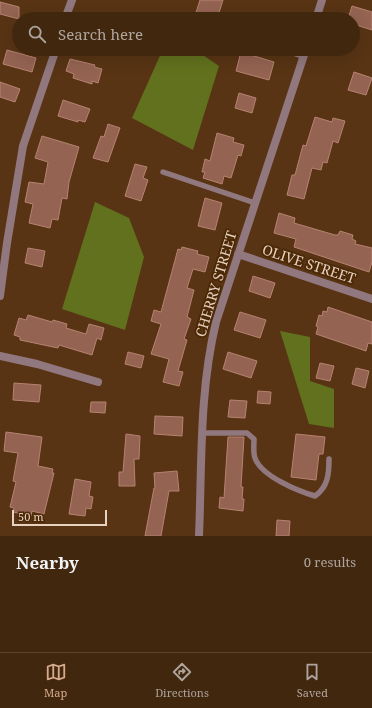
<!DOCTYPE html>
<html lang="en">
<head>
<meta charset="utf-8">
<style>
	body { margin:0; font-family:"Noto Serif",serif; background:#4c331d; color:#f1f3f6 }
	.scale { position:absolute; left:12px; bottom:10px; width:95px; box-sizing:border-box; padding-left:4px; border:2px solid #e7d1bf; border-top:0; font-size:11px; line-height:14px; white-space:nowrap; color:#e7d1bf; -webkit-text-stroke:3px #4d2a07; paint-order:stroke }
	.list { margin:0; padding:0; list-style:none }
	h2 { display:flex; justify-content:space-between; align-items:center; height:52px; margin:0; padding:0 16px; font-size:17px }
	h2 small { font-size:13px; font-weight:400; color:#aea59e }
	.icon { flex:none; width:22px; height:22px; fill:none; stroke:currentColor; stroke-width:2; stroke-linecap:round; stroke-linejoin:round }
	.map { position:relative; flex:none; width:372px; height:536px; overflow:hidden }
	.search { position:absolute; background:#42270f; box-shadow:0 4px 16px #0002; left:12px; right:12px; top:12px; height:44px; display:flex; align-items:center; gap:10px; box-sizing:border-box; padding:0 14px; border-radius:22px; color:#aea59e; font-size:15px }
	.sheet { height:116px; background:#42270f }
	nav { display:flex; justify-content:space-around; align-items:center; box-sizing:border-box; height:56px; border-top:1px solid #5a442f; background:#42270f; font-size:11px; color:#aea59e }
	nav a { display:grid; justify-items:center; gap:2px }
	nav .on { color:#d6ab8b }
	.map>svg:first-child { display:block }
	.forest { fill:#61711d }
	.building { fill:#946352; stroke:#b68371 }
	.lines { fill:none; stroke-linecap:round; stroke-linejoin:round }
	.lane { stroke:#90787e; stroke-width:5.5 }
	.street { stroke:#90787e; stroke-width:8 }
	.labels { text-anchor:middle; stroke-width:4; stroke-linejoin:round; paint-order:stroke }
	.street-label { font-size:14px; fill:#e7d1bf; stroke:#4d2a07 }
</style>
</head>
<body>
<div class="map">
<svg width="372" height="536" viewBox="0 0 372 536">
	<rect width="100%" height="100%" fill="#583414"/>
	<!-- forest -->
	<path class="forest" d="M163,49h31l25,17 -26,84 -61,-32z
		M95,202l34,16 15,39 -19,73 -63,-21z
		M280,331l30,6v44l24,8v39l-25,-4z"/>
	<!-- building -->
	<path class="building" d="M200,0h23l-6,19h-23z
		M0,2l19,5v12l-19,-5z
		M352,6l20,6v18l-19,-6v-5h-5z
		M7,50l29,8 -4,14 -29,-8z
		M241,52l33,10 -5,18 -33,-9z
		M70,59l25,6 -1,2 8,2 -4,14 -6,-2v3l-19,-6 1,-4 -8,-3z
		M354,72l18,6 -6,17 -18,-5z
		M0,82l20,7 -5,13 -15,-5z
		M239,93l17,5 -4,15 -17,-5z
		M63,100l27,9 -5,13 -7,-2v2l-20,-6z
		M315,117l17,5 1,-4 12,3 -7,22 -5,-2 -6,22 -4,-1 -2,8 -9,-2 -8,31 -17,-4 5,-20h3l8,-30 3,1z
		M108,124l12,4 -12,34 -15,-4 8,-22 3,1z
		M217,133l17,5 -1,4 11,3 -3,11 -3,-1 -7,23 -7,-2 -2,8 -19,-6 2,-6h-3l3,-13 5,2z
		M42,136l37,11 -10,35 -2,17 -5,-1 -4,22 -6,-1 -2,9 -21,-5 4,-19 -8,-2 4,-20 15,2 4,-22 -13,-4z
		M135,164l12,3 -4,11 5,2 -7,21 -16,-5z
		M205,198l17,5 -7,27 -17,-4z
		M279,213l16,5 -1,5 41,12h3l2,-4 13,4 -1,4 4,2 -1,3 17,4v14l-3,10 -75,-25 2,-8 -22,-6z
		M182,247l16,4 -1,3 12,3 -4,15 -12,-3 -6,19 7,2 -7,27 4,2 -7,20 3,1 -9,31 5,1 -4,14 -16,-4 6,-23 -18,-5 10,-30 -10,-3 3,-11 7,2 17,-63 3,1z
		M28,248l17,3 -3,16 -17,-4z
		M253,276l22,7 -5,15 -21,-7z
		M328,307l44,15v22l-4,-1 -2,8 -50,-17 2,-7 -2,-1 3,-11 3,1 1,-5 4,1z
		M240,312l26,8 -6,18 -26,-8z
		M28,315l24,7 1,-2 14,4 -1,4 20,6 3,-10 15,4 -3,12 -4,-2 -5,17 -33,-10 -1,3 -38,-8v-3l-6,-2 5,-17 7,2z
		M128,352l16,4 -3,12 -16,-4z
		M228,352l29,9 -6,17 -28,-9z
		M320,363l14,3 -4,15 -14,-3z
		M356,368l13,3 -4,17 -13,-4z
		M14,383l27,2 -2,17 -26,-2z
		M258,391l13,1 -1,12 -13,-1z
		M230,400l17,1 -2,17 -17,-1z
		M91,402h15l-1,11 -15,-1z
		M155,416l28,1 -1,19 -28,-2z
		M6,432l36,5 -4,29 15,3 -1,4h2l-10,41 -12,-3 -1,5 -18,-4 1,-4 -4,-1 6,-25 -3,-1 5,-28 -14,-2z
		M126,434l14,2 -1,23h-5l1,27h-16v-14h4z
		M296,434l29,3 -2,17h-4l-3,26 -25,-3z
		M228,437h16l-3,50h2l-1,12h2l-1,12 -24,-3 1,-11 4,1z
		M177,471l2,20h-10l-8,45h-16l9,-48h1l-1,-15z
		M75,479l16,3 -2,14 4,1 -2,12 -5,-1 -1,8 -16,-2z
		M277,520l13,1 -1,15h-13z"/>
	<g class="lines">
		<!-- lane -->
		<path class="lane" d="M283,49l21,8
			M163,172l92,31
			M203,433h44l7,6c0,6 -1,14 1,19 6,18 43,33 60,38 13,-9 14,-22 14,-37"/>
		<!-- street -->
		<path class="street" d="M65,19l7,-19
			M316,19l6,-19
			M238,254l134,45
			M0,296l7,-53 16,-97 33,-97
			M0,356l37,8 61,18
			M199,536c3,-71 0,-144 17,-214l90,-273"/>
	</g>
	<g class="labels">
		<!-- street labels -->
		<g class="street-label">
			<text transform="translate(309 264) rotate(18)" y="5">OLIVE STREET</text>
			<text transform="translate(216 284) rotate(-73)" y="5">CHERRY STREET</text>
		</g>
	</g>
</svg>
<div class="scale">50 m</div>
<div class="search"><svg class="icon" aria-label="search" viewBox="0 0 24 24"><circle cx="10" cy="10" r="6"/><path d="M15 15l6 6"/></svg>Search here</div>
</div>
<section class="sheet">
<h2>Nearby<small>0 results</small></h2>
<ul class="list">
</ul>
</section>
<nav>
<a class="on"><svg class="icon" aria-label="map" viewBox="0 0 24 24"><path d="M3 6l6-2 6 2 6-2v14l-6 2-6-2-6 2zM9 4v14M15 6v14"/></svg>Map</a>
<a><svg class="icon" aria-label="directions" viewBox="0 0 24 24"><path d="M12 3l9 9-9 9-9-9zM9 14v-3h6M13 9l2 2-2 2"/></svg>Directions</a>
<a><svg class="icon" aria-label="saved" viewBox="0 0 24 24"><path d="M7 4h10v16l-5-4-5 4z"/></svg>Saved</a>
</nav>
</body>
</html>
